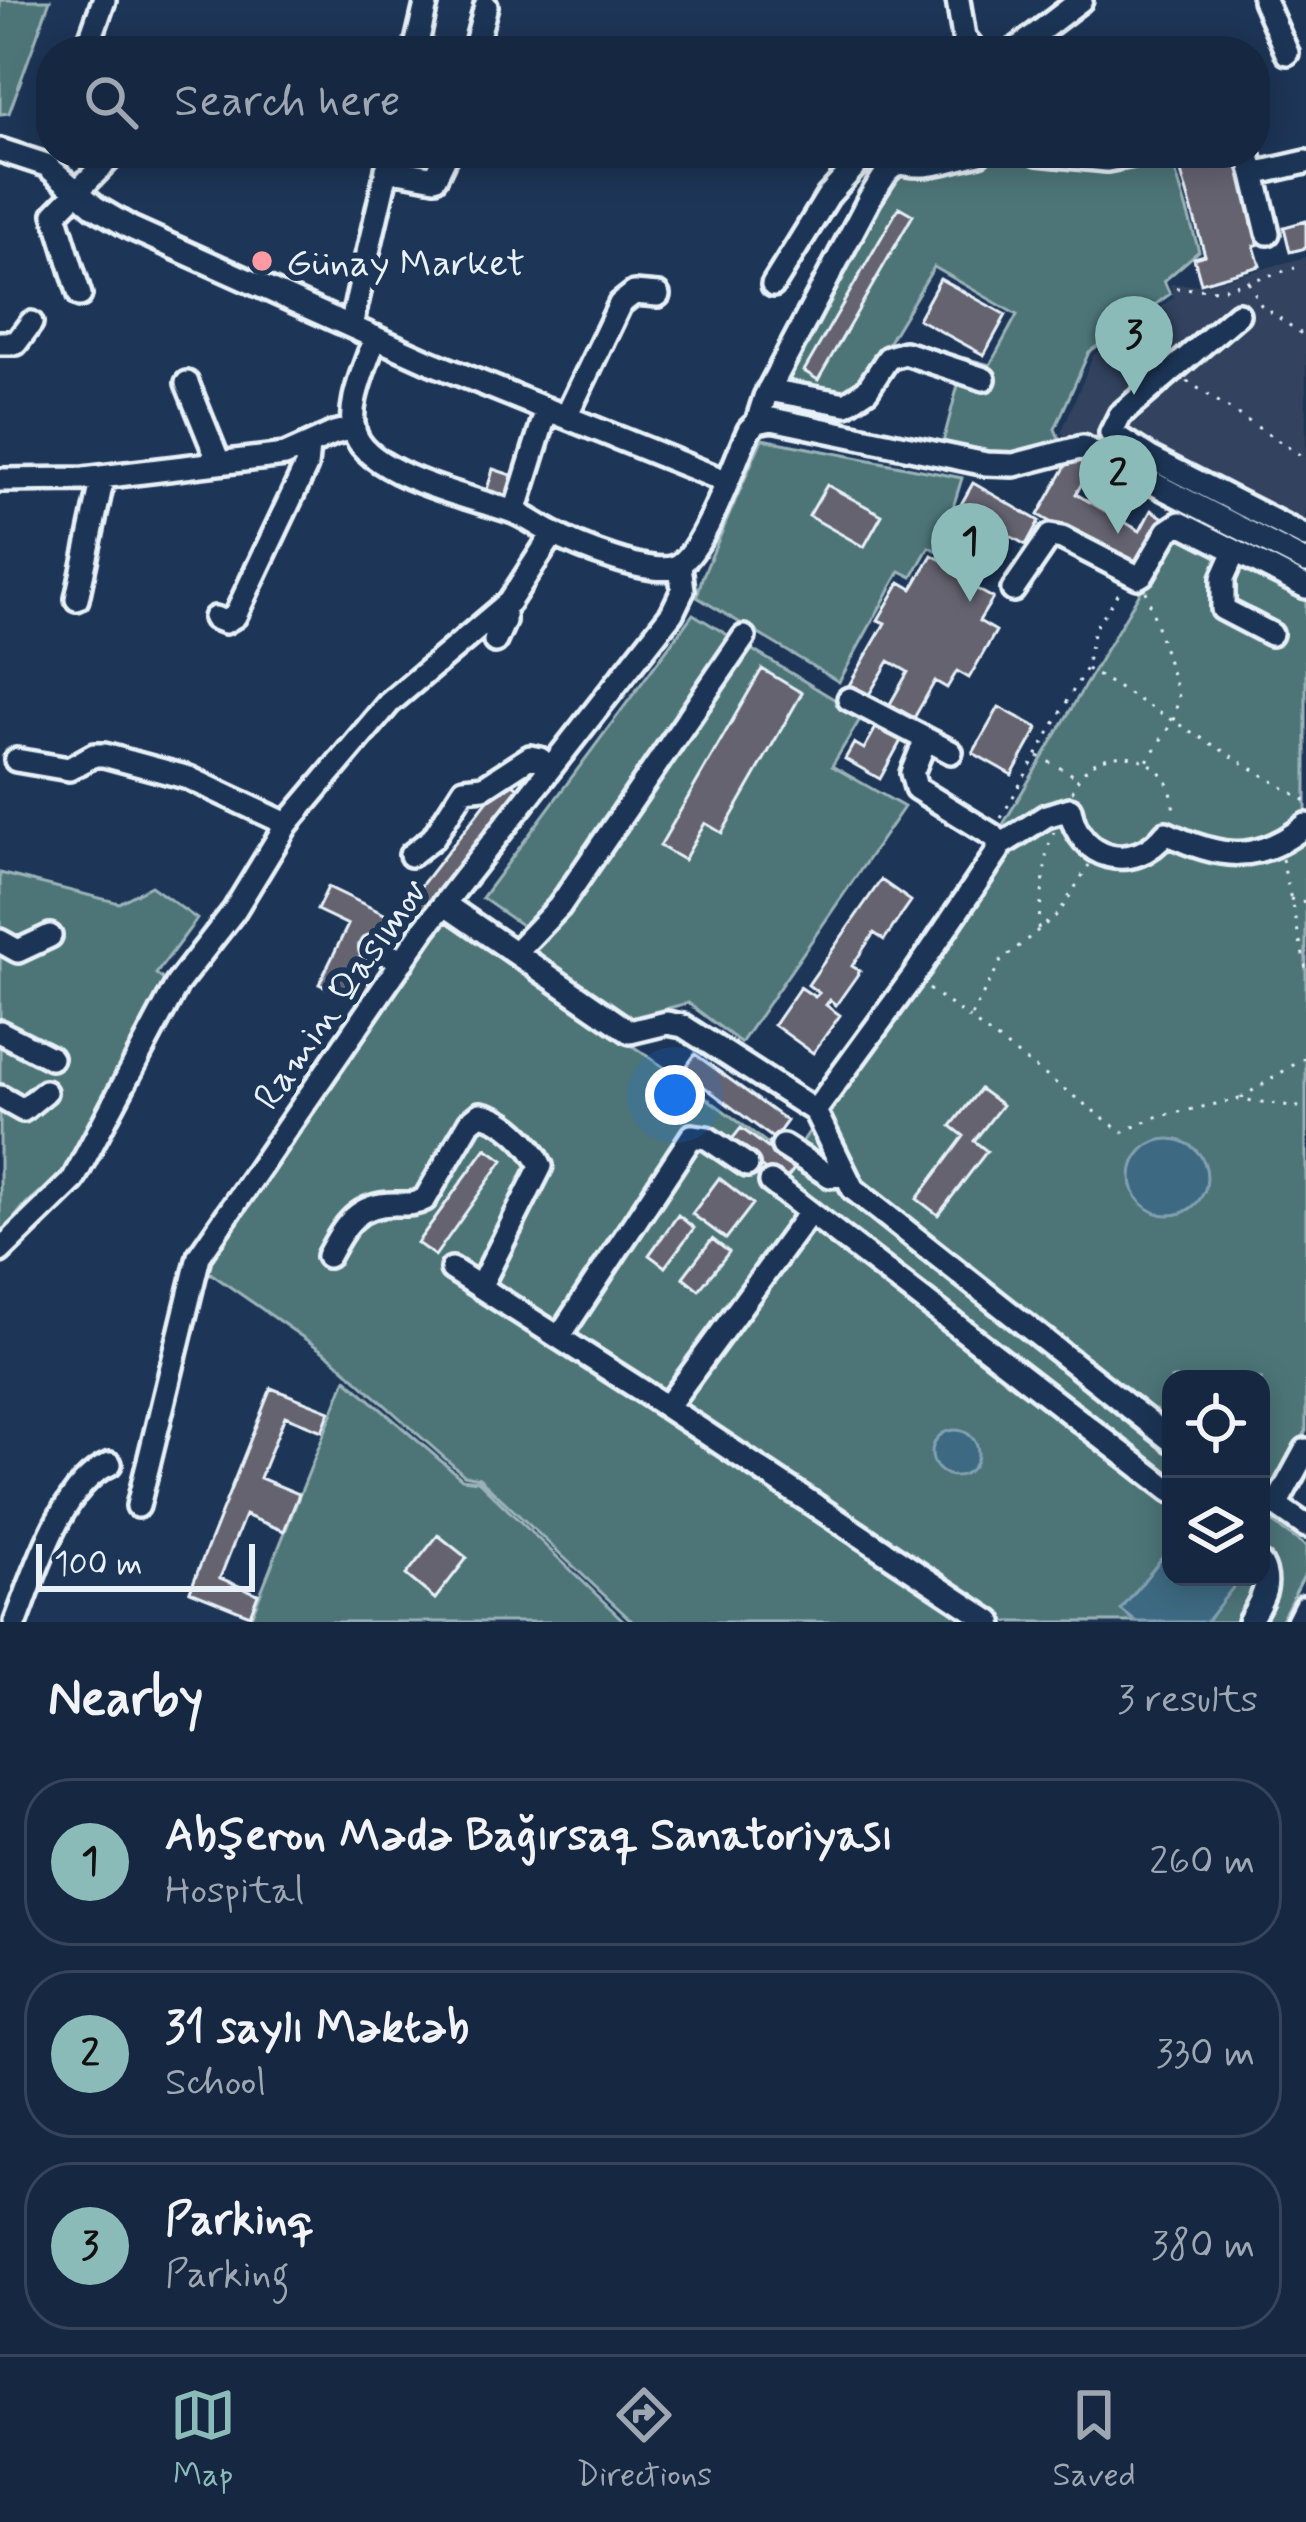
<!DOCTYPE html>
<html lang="en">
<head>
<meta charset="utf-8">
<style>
	body { margin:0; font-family:Mynerve,sans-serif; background:#1f3048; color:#f1f3f6 }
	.controls { position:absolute; right:36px; bottom:36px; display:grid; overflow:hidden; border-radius:24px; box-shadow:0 6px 30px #0003 }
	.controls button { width:108px; height:108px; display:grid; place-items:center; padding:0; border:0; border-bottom:3px solid #35445a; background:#162841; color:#f1f3f6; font:60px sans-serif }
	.scale { position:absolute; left:36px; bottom:30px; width:219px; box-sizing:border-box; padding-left:12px; border:6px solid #e8f1f8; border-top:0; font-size:33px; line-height:42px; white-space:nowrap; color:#e8f1f8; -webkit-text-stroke:9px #1d3557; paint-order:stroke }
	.you { position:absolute; left:675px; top:1095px; width:42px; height:42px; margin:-30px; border:9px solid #fff; border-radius:50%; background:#1a73e8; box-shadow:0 0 0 18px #1a73e833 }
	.badge { display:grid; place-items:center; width:78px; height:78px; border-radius:50%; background:#8bbbb9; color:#111; font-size:39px; font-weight:700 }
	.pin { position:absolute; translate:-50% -99px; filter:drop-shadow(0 3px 6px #0008) }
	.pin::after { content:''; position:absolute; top:63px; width:42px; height:36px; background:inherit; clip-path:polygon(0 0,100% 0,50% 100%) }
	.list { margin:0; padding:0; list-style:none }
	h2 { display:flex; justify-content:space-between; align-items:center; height:156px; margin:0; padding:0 48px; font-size:51px }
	h2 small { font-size:39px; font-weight:400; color:#9ea6b1 }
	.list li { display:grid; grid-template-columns:78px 1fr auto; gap:36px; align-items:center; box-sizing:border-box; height:168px; margin:0 24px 24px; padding:0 24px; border:3px solid #35445a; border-radius:48px }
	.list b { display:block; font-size:45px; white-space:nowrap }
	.list p { margin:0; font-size:39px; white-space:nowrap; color:#9ea6b1 }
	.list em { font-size:39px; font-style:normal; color:#9ea6b1 }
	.icon { flex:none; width:66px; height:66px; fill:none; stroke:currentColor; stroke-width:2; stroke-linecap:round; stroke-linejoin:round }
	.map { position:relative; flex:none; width:1306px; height:1622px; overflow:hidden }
	.search { position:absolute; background:#162841; box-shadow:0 6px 30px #0003; left:36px; right:36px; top:36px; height:132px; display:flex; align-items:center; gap:30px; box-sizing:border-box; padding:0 42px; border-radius:48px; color:#9ea6b1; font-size:45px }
	.sheet { height:732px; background:#162841 }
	nav { display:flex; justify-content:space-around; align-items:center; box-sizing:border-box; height:168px; border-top:3px solid #35445a; background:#162841; font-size:33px; color:#9ea6b1 }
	nav a { display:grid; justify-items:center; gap:6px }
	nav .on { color:#8bbbb9 }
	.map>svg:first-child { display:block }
	.built { fill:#33435e }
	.green { fill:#4e7578; stroke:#9bb3b8; stroke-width:3; fill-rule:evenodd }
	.water { fill:#3e6a82; stroke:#82a0b1; stroke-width:3 }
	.building { fill:#656470; stroke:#e8f1f8; stroke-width:3 }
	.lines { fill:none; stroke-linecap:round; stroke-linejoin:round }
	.minor-casing { stroke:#e8f1f8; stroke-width:30 }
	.major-casing { stroke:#e8f1f8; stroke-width:33 }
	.path { stroke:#e8f1f8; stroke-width:3; stroke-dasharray:3 9; stroke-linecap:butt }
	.minor { stroke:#1d3557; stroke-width:21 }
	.major { stroke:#1d3557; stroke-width:24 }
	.poi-dot { fill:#ff9aa2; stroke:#1d3557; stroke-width:4.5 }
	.labels { text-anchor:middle; stroke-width:12; stroke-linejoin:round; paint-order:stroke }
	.poi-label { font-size:39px; fill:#e8f1f8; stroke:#1d3557; text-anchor:start }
	.street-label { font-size:39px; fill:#e8f1f8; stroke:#1d3557 }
</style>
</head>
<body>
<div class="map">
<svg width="1306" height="1622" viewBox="0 0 1306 1622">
	<rect width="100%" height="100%" fill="#1d3557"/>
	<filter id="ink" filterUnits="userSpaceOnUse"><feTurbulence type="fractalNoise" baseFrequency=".00833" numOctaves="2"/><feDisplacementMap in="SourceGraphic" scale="24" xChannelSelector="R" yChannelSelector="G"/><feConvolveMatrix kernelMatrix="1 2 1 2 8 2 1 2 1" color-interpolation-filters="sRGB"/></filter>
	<g filter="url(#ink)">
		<!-- built -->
		<path class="built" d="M1306,257v297l-229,-118 -5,3 -11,-6 33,-79 80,-57 -4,-13 33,1z"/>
		<!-- green -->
		<path class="green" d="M0,0h50l-41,113 -9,1z
			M916,153h174l11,18 31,-4 38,-14 29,98 -35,30 6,13 -81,58 -34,77 7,16 -48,14 -72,-13 23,-88 25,7 27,-50 -83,-48 -70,116 -27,14 -59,-13 108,-202z
			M762,439l200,39 -11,36 10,6 -19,33 -13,-6 -17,30 -12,-6 -61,111 -142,-85 5,-19z
			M1188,511l118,61v859l-42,86 42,29v26l-26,50h-647l-154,-144 -15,-3 -133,-118 -128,-89 240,-351 238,162 109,81 123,-183zM1171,1379h90v198h-90z
			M693,614l169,102 -30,50 72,41 -163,236 -53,-40 -58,15 -97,-65 8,-14 -59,-41z
			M0,873l119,30 32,-17 46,33 -41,55 13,10 -104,194 -18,19 -7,-5 -17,15 -23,30z
			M346,1379l116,100 16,2 147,141h-376z"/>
		<!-- water -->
		<path class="water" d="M1131 1177a38 38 0 1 1 76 0a38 38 0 1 1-76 0Z
			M932 1453a23 23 0 1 1 46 0a23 23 0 1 1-46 0Z
			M1171,1546v31h54l10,8 -29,37h-70l-15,-12z"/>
		<!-- building -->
		<path class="building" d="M1209,153h28l25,90 -8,3 6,20 -59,17 -7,-25 11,-3 -27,-93z
			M899,207l14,8 -95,165 -14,-9z
			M1306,221v27l-16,4 -6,-25z
			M940,279l66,36 -22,40 -66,-36z
			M1072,455l42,25 -9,16 -23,-13 -6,11 64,37 11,-21 13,8 -30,52 -96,-55z
			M493,469l24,8 -7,23 -24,-7z
			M973,483l66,38 -13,24 -32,-18 -32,54 31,17 -14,23 17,10 -27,47 -12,-7 -10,17 -12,-7 -21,37 -24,-14 18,-32 -19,-11 -22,37 -19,-11 37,-64 -7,-3 22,-38 12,7 20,-34 15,8 27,-47 -15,-8z
			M827,485l55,30 -18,32 -55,-31z
			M762,669l40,24 -80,140 -17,-10 -21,37 -24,-14z
			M999,707l39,21 -26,47 -39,-22z
			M878,724l25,13 -23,42 -35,-20 9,-16 10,6z
			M505,778l16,12 -99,127 -16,-12z
			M881,880l30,21 -27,39 -10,-7 -22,33 8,5 -24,34 -6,-5 -4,5 14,10 -27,38 -39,-28 26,-38 15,10 4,-4 -11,-8z
			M328,887l77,37 -11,23 -24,-11 -19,39 19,9 -9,20 -42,-20 29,-59 -31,-15z
			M695,1054l92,67 -13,18 -91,-68z
			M980,1089l22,16 -28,36 13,10 -49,64 -21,-16 47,-63 -13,-10z
			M741,1128l54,40 -12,15 -54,-40z
			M486,1148l17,12 -68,96 -18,-13z
			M719,1178l34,26 -27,35 -34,-25z
			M678,1215l16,13 -29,39 -16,-12z
			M712,1239l17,13 -30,38 -16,-13z
			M271,1388l59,23 -8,20 -37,-15 -25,62 39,16 -15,37 -39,-16 -25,63 38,16 -8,21 -60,-24z
			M438,1535l29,23 -32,41 -29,-24z"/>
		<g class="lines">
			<!-- minor casing -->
			<g class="minor-casing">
				<path id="minor" d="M958,0l6,37 11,14
					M1264,0l23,53
					M86,51l18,-51
					M415,51l12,-51
					M474,51l12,-45
					M1014,51l67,-51
					M0,150l46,15 49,42 36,21 301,135 293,118
					M1038,153l69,7 36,-7
					M1248,153l6,21 52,-12
					M892,160c30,12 56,0 87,-7
					M387,169l48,9 12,-25
					M1254,174l14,59
					M773,285l55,-89 39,-43
					M80,295l-25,-81 60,-61
					M1238,314l-118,101 -9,18 38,24 157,80
					M351,326l40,-173
					M375,337c-8,27 -31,71 -19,99 17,40 117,62 155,75 15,5 27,15 41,22 24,13 98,43 123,34 28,-10 60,-108 74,-137l8,-8 15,-3 214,45 28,1 69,-18 223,115
					M0,343h16l15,-20
					M187,383l31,77
					M768,390l78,14 21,-14 21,-32 17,-5 79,26
					M566,417l54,-113 14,-11 24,2
					M757,422l8,-25 105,-199 17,-26 21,-19
					M0,480l84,-1 201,-24 49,-22 20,-5
					M515,512l32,-103
					M1235,551l-12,27v31l48,25
					M1013,590l37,-54 12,2 76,39 5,-3 25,-43 12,-8 126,64
					M77,599l26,-122
					M215,618l10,4 10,-6 71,-150 2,-20
					M495,641l9,-20v-15
					M849,699l102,53
					M16,760l53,9 25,-14h10l85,23 98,46
					M999,846l47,-30 24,-7c9,52 64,65 96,24 53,25 91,32 140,-8
					M411,855l22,-17 31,-49 20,-2 46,-30 10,2 10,9
					M444,904l186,128 37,-9 16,3 132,85 38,78 318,251
					M0,941l18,10 32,-15
					M372,948l31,13
					M515,953l44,-46 185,-270
					M0,1032l51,26
					M0,1097l23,13 22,-18
					M815,1111l98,-134 85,-126v-11l-6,-5 -76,-47 -4,-15 14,-34
					M783,1146l47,30 14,-2
					M771,1182l400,309
					M0,1251l73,-71 104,-196 57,-73 53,-87 102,-121 120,-101 44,-68
					M328,1256c17,-31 29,-53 68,-52 12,0 18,1 29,-5l45,-77 10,-8c24,3 51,30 61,52l-61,121
					M452,1269l189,121 350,232
					M559,1337l133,-201 15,2 40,27
					M667,1407l143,-195
					M1306,1450l-30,55 30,21
					M138,1506l61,-250 226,-328 247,-315 11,-23 -3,-25
					M16,1622c18,-46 45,-138 94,-158
					M1249,1622c11,-20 24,-36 12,-58"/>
			</g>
			<!-- major casing -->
			<g class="major-casing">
				<path id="major" d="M1299,1622l7,-14"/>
			</g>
			<!-- path -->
			<path class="path" d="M1249,282l12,23 45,32
				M1176,288l42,2 77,-22
				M1187,381l119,78
				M1146,591l33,106 -6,24 -26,40
				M1087,669l219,132
				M1038,756l39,21
				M1072,792c21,-60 107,-41 101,23
				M1001,818l85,-150 8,-39 27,-39
				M1282,859l24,110
				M1290,899l16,3
				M1038,929l9,-79 7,-18
				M929,989l193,143 34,-15 83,-18 67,9
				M971,1016l30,-55 58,-48 30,-48
				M1241,1098l65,-41"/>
			<!-- minor -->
			<use href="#minor" class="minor"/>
			<!-- major -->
			<use href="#major" class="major"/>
		</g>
	</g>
	<!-- markers -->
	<circle class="poi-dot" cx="262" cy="261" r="12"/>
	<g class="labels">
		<!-- poi labels -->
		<g class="poi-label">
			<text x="286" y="275">Günay Market</text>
		</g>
		<!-- street labels -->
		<g class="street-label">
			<text transform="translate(339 993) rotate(-55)" y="14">Ramin Qasımov</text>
		</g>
	</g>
</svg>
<div class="controls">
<button><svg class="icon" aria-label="locate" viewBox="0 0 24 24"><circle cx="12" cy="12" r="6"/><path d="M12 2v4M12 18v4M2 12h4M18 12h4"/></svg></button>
<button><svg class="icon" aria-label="layers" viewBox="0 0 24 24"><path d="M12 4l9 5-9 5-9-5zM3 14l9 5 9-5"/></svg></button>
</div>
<div class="scale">100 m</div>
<div class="you"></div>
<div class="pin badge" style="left:970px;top:602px">1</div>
<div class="pin badge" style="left:1118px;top:534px">2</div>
<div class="pin badge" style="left:1134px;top:395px">3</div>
<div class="search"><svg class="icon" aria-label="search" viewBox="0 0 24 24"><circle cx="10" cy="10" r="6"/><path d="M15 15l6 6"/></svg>Search here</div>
</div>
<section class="sheet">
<h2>Nearby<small>3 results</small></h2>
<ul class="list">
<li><span class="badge">1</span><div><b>Abşeron Mədə Bağırsaq Sanatoriyası</b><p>Hospital</p></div><em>260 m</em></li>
<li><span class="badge">2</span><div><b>31 saylı Məktəb</b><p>School</p></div><em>330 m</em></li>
<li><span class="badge">3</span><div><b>Parkinq</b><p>Parking</p></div><em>380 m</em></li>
</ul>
</section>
<nav>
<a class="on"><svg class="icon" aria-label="map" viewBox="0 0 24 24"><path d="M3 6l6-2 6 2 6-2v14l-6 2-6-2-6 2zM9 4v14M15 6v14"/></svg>Map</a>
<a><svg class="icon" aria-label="directions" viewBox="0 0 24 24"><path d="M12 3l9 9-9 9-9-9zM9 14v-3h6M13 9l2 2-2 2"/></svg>Directions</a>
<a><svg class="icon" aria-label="saved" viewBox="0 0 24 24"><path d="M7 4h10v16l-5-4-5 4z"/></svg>Saved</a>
</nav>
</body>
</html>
